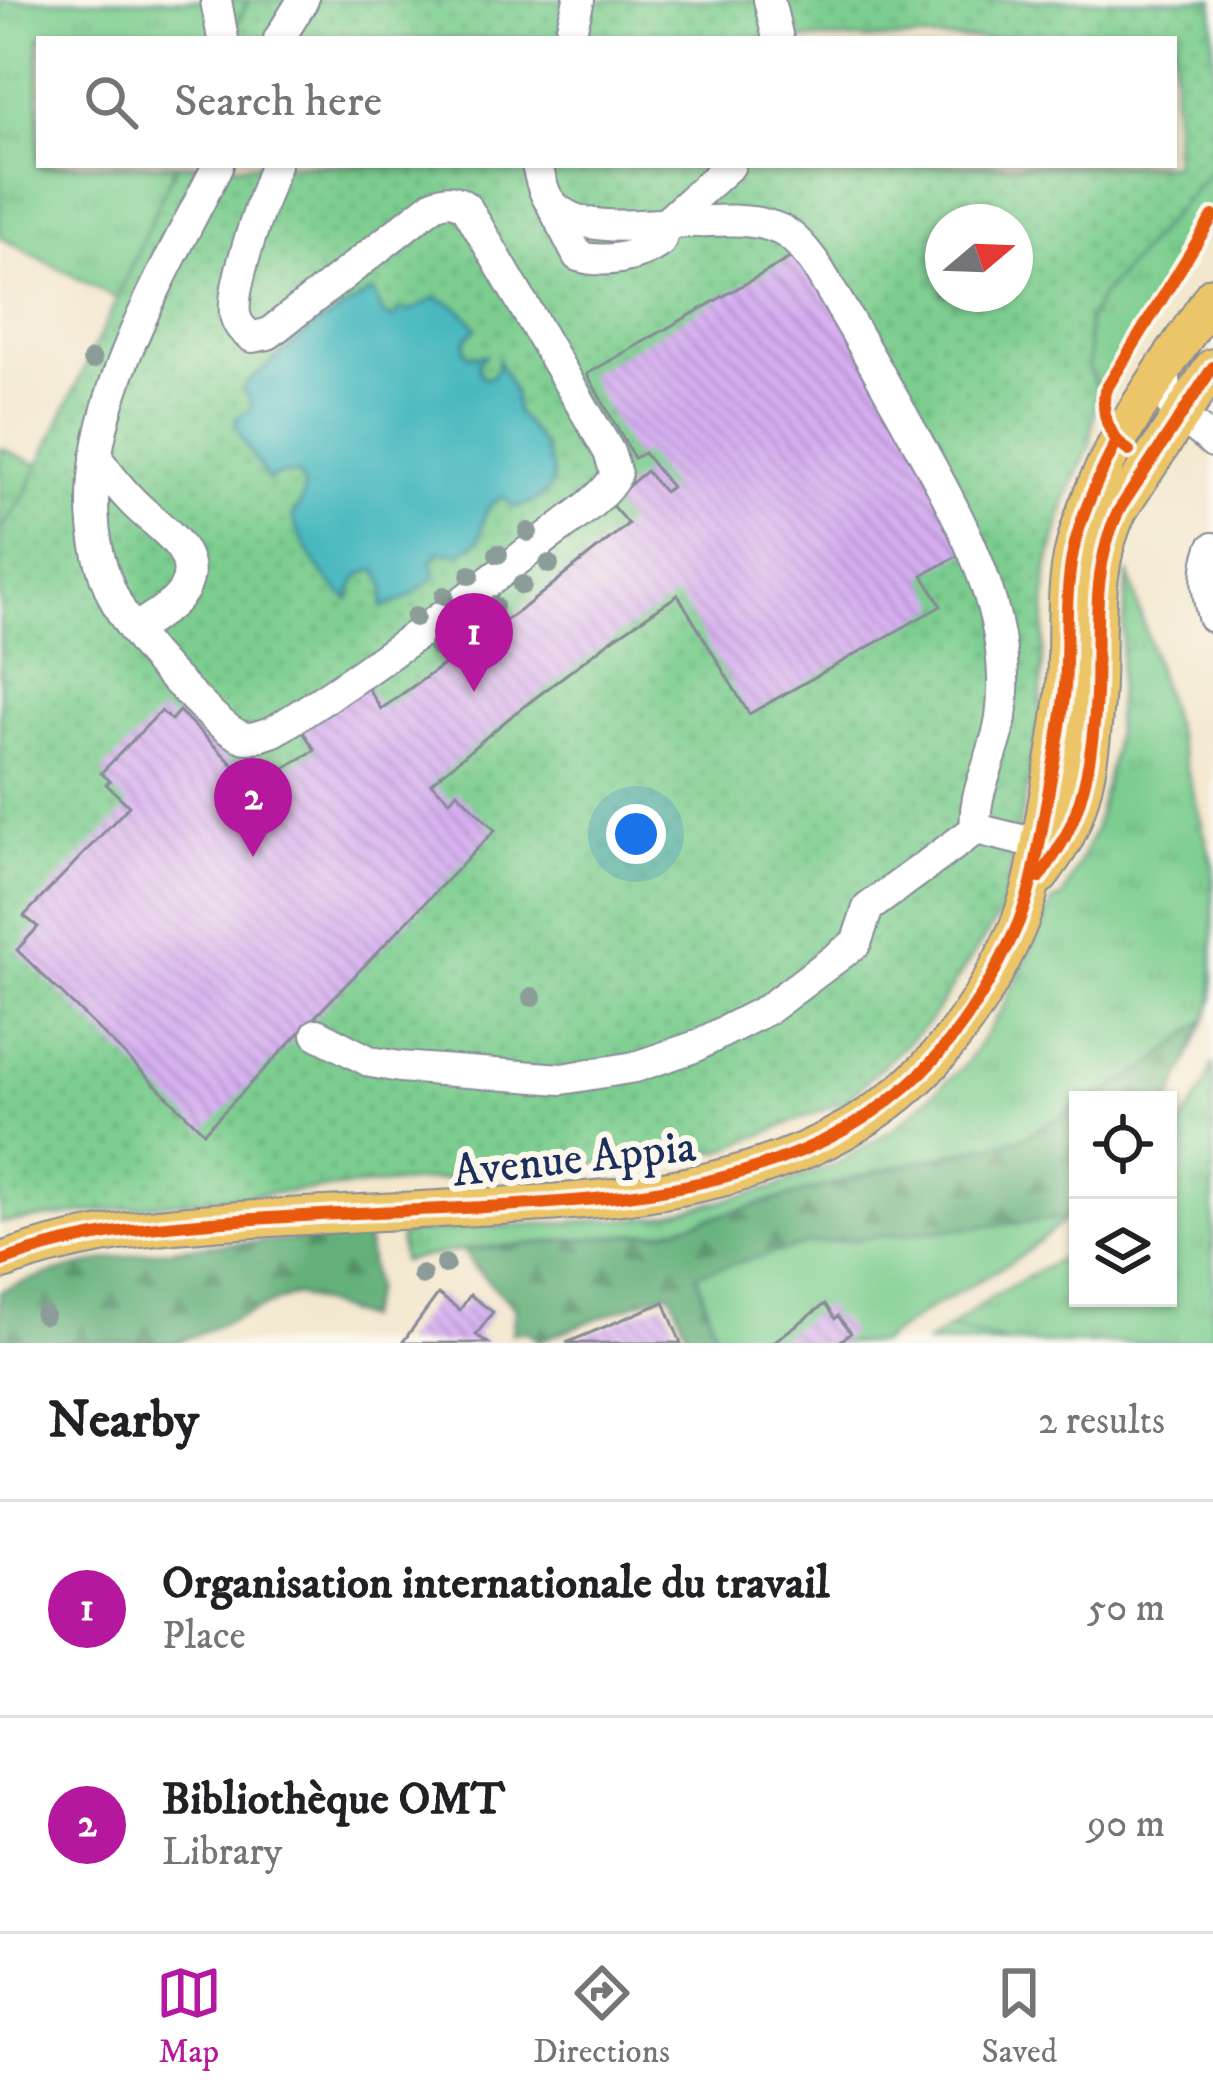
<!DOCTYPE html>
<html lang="en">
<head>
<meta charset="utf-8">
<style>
	body { margin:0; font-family:"IM FELL DW Pica",serif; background:#f6f6f6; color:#202124 }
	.controls { position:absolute; right:36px; bottom:36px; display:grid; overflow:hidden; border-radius:0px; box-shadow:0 3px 9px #0004 }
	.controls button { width:108px; height:108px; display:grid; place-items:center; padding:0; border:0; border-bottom:3px solid #e0e0e0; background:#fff; color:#202124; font:60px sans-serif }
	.compass { position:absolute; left:925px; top:204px; width:108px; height:108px; border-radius:50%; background:#fff; box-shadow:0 3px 9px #0004; rotate:71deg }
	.you { position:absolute; left:636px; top:834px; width:42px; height:42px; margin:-30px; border:9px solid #fff; border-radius:50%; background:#1a73e8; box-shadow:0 0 0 18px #1a73e833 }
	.badge { display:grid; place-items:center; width:78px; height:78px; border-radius:50%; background:#b5179e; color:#fff; font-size:39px; font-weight:700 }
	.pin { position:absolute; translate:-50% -99px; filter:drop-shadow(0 3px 6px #0008) }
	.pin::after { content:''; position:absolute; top:63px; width:42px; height:36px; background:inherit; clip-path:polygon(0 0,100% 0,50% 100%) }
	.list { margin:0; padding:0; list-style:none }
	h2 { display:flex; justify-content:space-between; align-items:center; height:156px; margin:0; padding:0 48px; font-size:51px }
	h2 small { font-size:39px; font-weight:400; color:#757577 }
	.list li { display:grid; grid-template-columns:78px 1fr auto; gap:36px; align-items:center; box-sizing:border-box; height:216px; padding:0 48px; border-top:3px solid #e0e0e0 }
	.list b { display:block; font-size:45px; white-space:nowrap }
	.list p { margin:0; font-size:39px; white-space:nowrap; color:#757577 }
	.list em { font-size:39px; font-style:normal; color:#757577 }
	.icon { flex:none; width:66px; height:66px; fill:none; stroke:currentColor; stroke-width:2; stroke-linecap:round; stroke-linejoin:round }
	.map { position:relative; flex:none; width:1213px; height:1343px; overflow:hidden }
	.search { position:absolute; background:#fff; box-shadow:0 3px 9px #0004; left:36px; right:36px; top:36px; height:132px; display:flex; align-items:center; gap:30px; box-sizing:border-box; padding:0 42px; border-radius:0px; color:#757577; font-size:45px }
	.sheet { height:588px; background:#fff }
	nav { display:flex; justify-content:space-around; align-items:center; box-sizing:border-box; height:168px; border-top:3px solid #e0e0e0; background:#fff; font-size:33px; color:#757577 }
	nav a { display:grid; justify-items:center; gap:6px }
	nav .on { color:#b5179e }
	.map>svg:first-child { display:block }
	.grass { fill:url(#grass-tufts); stroke:#4b7e76; stroke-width:3 }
	.forest { fill:url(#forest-firs); stroke:#40706c; stroke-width:3 }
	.park { fill:url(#park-dots); stroke:#4b7e76; stroke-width:3; fill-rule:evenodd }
	.garden { fill:#7bcd8f; stroke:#4b7e76; stroke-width:3 }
	.water { fill:#4ab9bf; stroke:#32748e; stroke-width:3 }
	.building { fill:url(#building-back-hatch) }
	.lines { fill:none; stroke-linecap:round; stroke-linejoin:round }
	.minor-casing { stroke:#878b96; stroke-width:34 }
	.major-casing { stroke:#878b96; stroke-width:40 }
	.minor { stroke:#fff; stroke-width:30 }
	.major { stroke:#ecc569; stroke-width:36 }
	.cycleway-casing { stroke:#fbf7ec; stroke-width:20 }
	.cycleway { stroke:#e8590c; stroke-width:12 }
	.tree { fill:#8c9c99 }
	.labels { text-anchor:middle; stroke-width:12; stroke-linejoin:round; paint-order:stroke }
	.street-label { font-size:45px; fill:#1b2f5e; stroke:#fbf7ec }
</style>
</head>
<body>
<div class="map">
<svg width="1213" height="1343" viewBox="0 0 1213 1343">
	<defs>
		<pattern id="grass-tufts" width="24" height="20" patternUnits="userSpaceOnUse" patternTransform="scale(3)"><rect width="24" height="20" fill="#7bcd8f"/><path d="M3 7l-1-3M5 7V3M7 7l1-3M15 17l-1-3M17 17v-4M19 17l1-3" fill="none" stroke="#6ab07e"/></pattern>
		<pattern id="forest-firs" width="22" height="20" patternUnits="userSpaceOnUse" patternTransform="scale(3)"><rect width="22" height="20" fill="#64b07a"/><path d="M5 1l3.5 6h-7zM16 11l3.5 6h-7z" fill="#529067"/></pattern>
		<pattern id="park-dots" width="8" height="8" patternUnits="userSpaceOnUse" patternTransform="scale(3)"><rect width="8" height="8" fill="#7bcd8f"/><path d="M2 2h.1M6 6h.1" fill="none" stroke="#6ab07e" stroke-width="1.8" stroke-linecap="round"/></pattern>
		<pattern id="building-back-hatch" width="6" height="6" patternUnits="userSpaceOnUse" patternTransform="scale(3)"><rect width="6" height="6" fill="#d6adf1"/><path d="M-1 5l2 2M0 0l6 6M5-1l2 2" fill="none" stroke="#ad8dc6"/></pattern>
	</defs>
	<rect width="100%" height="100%" fill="#fbf7ec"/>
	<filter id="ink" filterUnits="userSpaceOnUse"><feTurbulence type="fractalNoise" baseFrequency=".00833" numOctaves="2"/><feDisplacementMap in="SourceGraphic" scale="24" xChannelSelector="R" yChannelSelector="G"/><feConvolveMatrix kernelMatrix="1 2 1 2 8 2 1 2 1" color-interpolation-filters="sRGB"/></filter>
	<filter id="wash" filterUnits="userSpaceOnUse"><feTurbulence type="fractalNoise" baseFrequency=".004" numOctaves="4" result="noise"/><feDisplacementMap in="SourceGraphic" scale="48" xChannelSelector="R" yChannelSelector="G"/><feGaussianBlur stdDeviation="2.7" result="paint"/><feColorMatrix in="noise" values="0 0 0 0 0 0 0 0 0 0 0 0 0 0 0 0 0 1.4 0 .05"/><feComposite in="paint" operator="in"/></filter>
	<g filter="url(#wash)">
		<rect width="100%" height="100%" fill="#f3e7ce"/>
		<!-- grass -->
		<path class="grass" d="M0,0h248l-17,39h-192v126h137l-59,134 -117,-62z
			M1213,168v37l-116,185 -8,-19 -1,-52 14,-24z
			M0,448l39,17 -16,34 -23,32z
			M1128,572l63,212 22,83v133l-7,19 -62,51 -53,30h-13v7l-56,31 -139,32 -222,62 -198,18 -61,11 -2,-22 8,-7 250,-15 115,-29 63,-24 58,-35 72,-65 37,-56 50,-107 9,-3 32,-66 19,-80z
			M1213,1063v280h-204l-60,-15 43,-31 86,-48v49h90v-152l36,-58z"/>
		<!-- forest -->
		<path class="forest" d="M1206,1019l-38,88v-7h-77l53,-30z
			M1078,1107v102l-10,9 -260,26 -111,31 21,68h-27l-20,-49 -5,-2 -127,49 -12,-10 -15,2 3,-25 -42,-42 -10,-16 198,-18 222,-62 139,-32z
			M367,1238l7,51 -9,30 -69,-25 -121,49h-175v-52c122,-48 238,-49 367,-53z"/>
		<!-- park -->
		<path class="park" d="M248,0h965v168l-111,127 -14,24 1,52 8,19 -7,56 -24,53 -19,72 -7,148 -38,192 -73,111 -84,79 -124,50 -264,27 -244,20 -213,25v-692l23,-32 94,-200 59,-134h998v-126h-943zM943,222h72v72h-72z"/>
		<!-- garden -->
		<path class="garden" d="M1068,1218l-49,39 -98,57 -41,29h-162l-21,-69 111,-30z
			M949,1328l60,15h-82z"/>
		<!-- water -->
		<path class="water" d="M373,291l10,23 7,4 7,-3v-5l14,1 23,-13c21,4 30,14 43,30 -9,7 -19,18 -7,28l16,-1 -8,8 2,11 5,4 7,-2 5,-8 1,-8 16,32 2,20 27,33 10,28 -1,11 -5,8 -14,10 -15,5 -6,-1 -9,-9c-19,7 -21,24 -23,42l-20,15 -21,-2 -8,9 5,15 -26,21 -28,11 3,-22 -8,-16c-18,1 -25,13 -28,30 -28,-22 -45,-52 -57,-84 11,-12 16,-28 6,-41 -11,-2 -20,-2 -29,5l-3,-3 -25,-40 -6,-18 16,-10 -2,-12 -7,-7 5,-7 66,-55z"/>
		<g id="blocks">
			<!-- building -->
			<path class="building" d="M818,242l168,298 -63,35 18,31 -192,108 -71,-119 -64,43 -100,76 -83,69 19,17 7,-8 38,38 -291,302 -187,-182 21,-23 -14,-11 105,-110 -23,-22 4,-3 -9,-8 60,-62 10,9 8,-9 76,75 60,-36 -15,-23 66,-42 15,24 145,-103 102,-82 -19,-22 37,-31 18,21 7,-5 -27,-34 -10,5 -47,-84z
				M438,1294l22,16 10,-15 23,17 -17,23 12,8h-86z
				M664,1302l17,41h-115z
				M825,1304l10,15 3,-3 13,17 -13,10h-66z"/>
		</g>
	</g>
	<g filter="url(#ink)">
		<use href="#blocks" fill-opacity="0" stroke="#878b96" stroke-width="3"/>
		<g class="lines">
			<!-- minor casing -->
			<g class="minor-casing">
				<path id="minor" d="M216,0l7,39
					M769,0l9,39
					M279,39l24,-39
					M569,39l10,-39
					M218,165c-61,125 -174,296 -102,437 17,33 41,60 68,86 13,13 45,48 63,50 9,0 18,-4 27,-7 93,-58 180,-122 267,-189 19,-15 67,-46 75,-68l-7,-22 -142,-244c-12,-9 -19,-10 -33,-4l-166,130 -16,3c-9,-6 -15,-12 -17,-23 -4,-31 29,-116 40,-149
					M537,165c3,11 5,25 12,35 39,55 172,0 232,30 14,7 24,20 33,32 32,52 62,106 92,159 43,79 95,163 97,256 1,23 -2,50 -10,73 -8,27 -20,49 -17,79
					M551,203l27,53c26,8 59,2 82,-14l7,-20 63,-57
					M1165,370c-1,46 20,45 48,72
					M96,457c13,18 26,35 42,50 22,21 65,46 46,82 -10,18 -35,30 -51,41
					M1213,548c-9,25 -6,44 0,69
					M976,829l45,11h19
					M317,1034l54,28 29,5 162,12 73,-12 59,-20 74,-38 88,-66 12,-35 108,-79"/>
			</g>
			<!-- major casing -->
			<g class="major-casing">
				<path id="major" d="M1041,875c8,-13 18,-25 25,-39 20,-41 26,-90 29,-135 5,-64 -6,-131 24,-191l94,-143
					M0,1262c91,-34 190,-39 286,-45 64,-3 127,-7 191,-10 154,-7 334,-21 449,-138 37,-39 67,-88 89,-136 19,-42 24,-88 32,-132 7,-39 15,-78 18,-117 3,-45 -2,-92 9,-136 23,-95 87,-172 139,-253"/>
			</g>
			<!-- minor -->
			<use href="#minor" class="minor"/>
			<!-- major -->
			<use href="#major" class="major"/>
			<!-- cycleway casing -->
			<g class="cycleway-casing">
				<path id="cycleway" d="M1129,451c-20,-13 -28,-37 -24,-60l108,-175
					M1039,878c9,-13 18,-26 25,-39 23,-43 30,-98 32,-145 2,-62 -5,-127 23,-184l94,-143
					M0,1262c90,-34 190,-39 285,-45 67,-4 133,-7 199,-10 153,-8 326,-23 440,-137 38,-38 66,-86 89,-135 21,-44 26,-93 35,-140 6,-36 14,-71 17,-108 3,-44 -1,-91 8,-135 8,-38 26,-75 43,-109"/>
			</g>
			<!-- cycleway -->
			<use href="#cycleway" class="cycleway"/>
		</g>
		<!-- trees -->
		<g class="tree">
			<circle cx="92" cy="360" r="10"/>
			<circle cx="528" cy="532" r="10"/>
			<circle cx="498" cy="554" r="10"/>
			<circle cx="549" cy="564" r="10"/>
			<circle cx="470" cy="575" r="10"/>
			<circle cx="522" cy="585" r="10"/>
			<circle cx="444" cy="596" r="10"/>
			<circle cx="494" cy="606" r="10"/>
			<circle cx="415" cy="617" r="10"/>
			<circle cx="466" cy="627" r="10"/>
			<circle cx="438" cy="647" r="10"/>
			<circle cx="532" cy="997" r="10"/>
			<circle cx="445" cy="1264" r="10"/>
			<circle cx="422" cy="1275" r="10"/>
			<circle cx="44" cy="1315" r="10"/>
		</g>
	</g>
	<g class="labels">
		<!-- street labels -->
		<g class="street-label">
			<text transform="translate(574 1157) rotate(-6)" y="16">Avenue Appia</text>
		</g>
	</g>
</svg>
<div class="controls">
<button><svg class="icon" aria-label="locate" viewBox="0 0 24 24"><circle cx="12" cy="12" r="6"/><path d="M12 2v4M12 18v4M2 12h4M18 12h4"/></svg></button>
<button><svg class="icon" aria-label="layers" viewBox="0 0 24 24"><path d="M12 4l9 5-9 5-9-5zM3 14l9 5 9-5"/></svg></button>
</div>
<svg class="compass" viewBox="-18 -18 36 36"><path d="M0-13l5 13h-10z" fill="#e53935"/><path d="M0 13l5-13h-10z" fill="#757577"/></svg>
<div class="you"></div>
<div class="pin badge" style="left:474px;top:692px">1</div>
<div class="pin badge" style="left:253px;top:857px">2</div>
<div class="search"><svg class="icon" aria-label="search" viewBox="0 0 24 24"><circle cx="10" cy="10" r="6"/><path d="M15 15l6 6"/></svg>Search here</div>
</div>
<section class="sheet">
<h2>Nearby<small>2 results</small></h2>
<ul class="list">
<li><span class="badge">1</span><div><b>Organisation internationale du travail</b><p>Place</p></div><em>50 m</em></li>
<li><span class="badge">2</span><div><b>Bibliothèque OMT</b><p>Library</p></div><em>90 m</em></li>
</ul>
</section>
<nav>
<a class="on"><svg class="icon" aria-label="map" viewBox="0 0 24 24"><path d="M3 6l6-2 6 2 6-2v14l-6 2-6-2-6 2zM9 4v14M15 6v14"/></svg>Map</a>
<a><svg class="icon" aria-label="directions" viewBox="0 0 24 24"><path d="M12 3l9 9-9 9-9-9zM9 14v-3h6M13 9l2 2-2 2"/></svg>Directions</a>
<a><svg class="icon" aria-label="saved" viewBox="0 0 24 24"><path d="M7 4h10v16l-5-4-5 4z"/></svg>Saved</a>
</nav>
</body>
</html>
